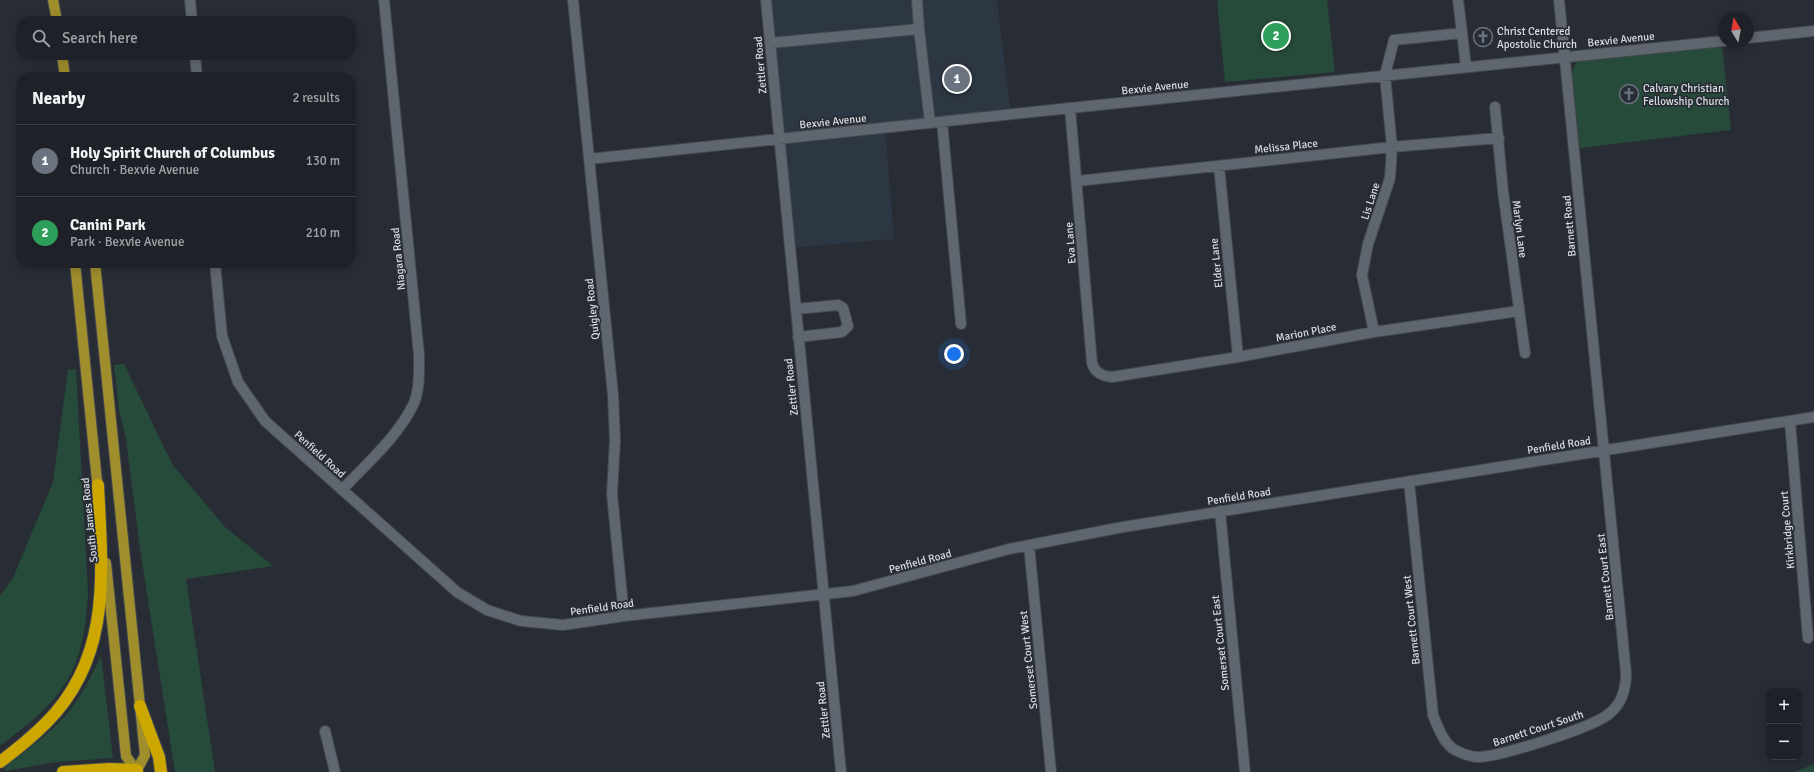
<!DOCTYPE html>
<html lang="en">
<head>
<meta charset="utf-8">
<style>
	body { margin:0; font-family:Signika,sans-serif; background:#262a30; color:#f1f3f6 }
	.controls { position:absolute; right:12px; bottom:12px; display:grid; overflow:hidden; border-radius:8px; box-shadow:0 2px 10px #0003 }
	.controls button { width:36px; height:36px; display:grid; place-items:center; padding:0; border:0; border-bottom:1px solid #3c3f45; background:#1e2228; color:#f1f3f6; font:20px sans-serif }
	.compass { position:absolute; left:1718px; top:12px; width:36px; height:36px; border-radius:50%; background:#1e2228; box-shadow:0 2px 10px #0003; rotate:350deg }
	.you { position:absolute; left:954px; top:354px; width:14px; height:14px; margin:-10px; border:3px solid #fff; border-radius:50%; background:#1a73e8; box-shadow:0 0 0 6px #1a73e833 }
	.badge { display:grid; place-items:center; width:26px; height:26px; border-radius:50%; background:#6fc2f4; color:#fff; font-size:13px; font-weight:700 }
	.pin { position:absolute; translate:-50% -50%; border:2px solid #fff; box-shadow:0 1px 4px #0006 }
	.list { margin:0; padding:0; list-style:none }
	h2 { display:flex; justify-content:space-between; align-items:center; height:52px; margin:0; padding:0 16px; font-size:17px }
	h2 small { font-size:13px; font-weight:400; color:#a1a4a8 }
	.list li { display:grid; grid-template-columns:26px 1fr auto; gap:12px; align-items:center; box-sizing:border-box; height:72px; padding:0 16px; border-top:1px solid #3c3f45 }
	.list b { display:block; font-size:15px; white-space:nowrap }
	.list p { margin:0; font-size:13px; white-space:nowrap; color:#a1a4a8 }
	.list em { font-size:13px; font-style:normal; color:#a1a4a8 }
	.icon { flex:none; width:22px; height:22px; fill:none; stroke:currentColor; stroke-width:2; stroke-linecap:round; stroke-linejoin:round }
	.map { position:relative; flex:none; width:1814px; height:772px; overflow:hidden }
	.search { position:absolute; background:#1e2228; box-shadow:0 2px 10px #0003; left:16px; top:16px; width:340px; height:44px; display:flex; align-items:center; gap:10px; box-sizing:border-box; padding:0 14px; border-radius:16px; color:#a1a4a8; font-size:15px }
	.panel { position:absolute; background:#1e2228; box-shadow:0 2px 10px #0003; left:16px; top:72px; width:340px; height:196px; border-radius:16px }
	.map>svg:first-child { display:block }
	.built { fill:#2d3643 }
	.green { fill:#264b3a }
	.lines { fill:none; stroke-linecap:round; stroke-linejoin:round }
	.minor-casing { stroke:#44494f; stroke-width:12 }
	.major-casing { stroke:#44494f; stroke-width:12 }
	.highway-casing { stroke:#44494f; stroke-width:14 }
	.minor { stroke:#60666f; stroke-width:10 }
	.major { stroke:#a08d2c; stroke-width:10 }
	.highway { stroke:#cba700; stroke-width:12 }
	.labels { text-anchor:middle; stroke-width:3.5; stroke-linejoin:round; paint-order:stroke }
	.poi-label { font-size:11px; fill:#d9dde2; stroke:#282d35; text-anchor:start }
	.street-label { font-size:11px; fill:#d9dde2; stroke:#282d35 }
</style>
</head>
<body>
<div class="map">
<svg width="1814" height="772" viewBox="0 0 1814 772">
	<rect width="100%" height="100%" fill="#282d35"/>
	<!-- built -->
	<path class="built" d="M765,0h232l14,114 -126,14 9,111 -105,9z"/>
	<!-- green -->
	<path class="green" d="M1217,0h110l8,72 -110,10z
		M1722,46l9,84 -151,18 -8,-75 4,-10 7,-4z
		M124,364l48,100 53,63 48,39 -87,13 29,193h-40l-35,-223 -14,-110 -7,-29 -5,-45z
		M76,369l12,224c-4,81 -25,106 -88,153v-150l13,-18 40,-96 15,-112z
		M101,656l12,102 -56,4 -51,9 -2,-3c26,-21 56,-41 74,-69 9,-14 16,-29 23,-43z
		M1814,764v8h-19z"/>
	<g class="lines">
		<!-- minor casing -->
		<g class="minor-casing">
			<path id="minor" d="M190,0l2,21
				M573,0l40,395 2,45 -3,54 12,122
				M766,0l75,772
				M917,0l2,29
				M1462,33l4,34
				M1748,38l66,-7
				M770,43l149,-14 11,94
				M195,55l2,22
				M1495,107l8,84 22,162
				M1070,108l22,255c3,10 10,13 20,14l126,-20 136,-25 145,-21
				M942,122l19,202
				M589,159l481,-51 654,-67
				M1219,166l19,191
				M1077,181l315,-34 107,-9
				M215,263l7,73 16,46 27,39 192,171 30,18 34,11 42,4 61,-9 229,-25 156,-42 114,-22 691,-110
				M796,309l42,-4 5,3 5,18 -6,6 -44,5
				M1374,332l-12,-57 6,-31 22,-66 2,-31 -7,-72 9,-35 68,-7 -4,-33
				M1790,421l18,217
				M1409,481l24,234c5,12 10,28 22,35 6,3 17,7 23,7 21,0 117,-30 132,-44 12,-10 16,-25 16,-40l-67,-673
				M342,490c25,-27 56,-53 72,-87 6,-15 5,-33 5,-48l-35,-355
				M1220,511l25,261
				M1029,545l22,227
				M325,731l10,41"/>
		</g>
		<!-- major casing -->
		<g class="major-casing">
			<path id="major" d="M53,0l4,21
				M62,55l3,22
				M75,263l23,228
				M95,263l50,492 -8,15
				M106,563l20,193 11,16"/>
		</g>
		<!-- highway casing -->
		<g class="highway-casing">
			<path id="highway" d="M140,706l19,51 2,15
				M0,762c16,-12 32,-25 46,-39 67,-67 56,-152 52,-238
				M63,772l46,-3 28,1"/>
		</g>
		<!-- minor -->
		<use href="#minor" class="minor"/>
		<!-- major -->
		<use href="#major" class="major"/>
		<!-- highway -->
		<use href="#highway" class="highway"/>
	</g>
	<!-- icons -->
	<defs>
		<g id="church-ring" transform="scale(1)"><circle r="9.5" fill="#282d35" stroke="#6b7280" stroke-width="1.5"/><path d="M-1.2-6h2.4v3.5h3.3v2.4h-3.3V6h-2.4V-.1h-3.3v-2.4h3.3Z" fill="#6b7280"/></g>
	</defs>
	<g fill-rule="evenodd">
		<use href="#church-ring" x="1483" y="37"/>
		<use href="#church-ring" x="1629" y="94"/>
	</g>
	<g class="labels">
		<!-- poi labels -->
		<g class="poi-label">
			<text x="1497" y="35">Christ Centered<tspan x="1497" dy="13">Apostolic Church</tspan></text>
			<text x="1643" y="92">Calvary Christian<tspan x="1643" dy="13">Fellowship Church</tspan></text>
		</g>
		<!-- street labels -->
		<g class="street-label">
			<text transform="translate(1621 39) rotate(-6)" y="4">Bexvie Avenue</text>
			<text transform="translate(760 65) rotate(-95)" y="4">Zettler Road</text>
			<text transform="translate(1155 87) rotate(-6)" y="4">Bexvie Avenue</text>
			<text transform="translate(833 121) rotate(-6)" y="4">Bexvie Avenue</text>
			<text transform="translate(1286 146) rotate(-6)" y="4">Melissa Place</text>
			<text transform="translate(1370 201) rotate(-72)" y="4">Lis Lane</text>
			<text transform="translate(1569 226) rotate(-95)" y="4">Barnett Road</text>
			<text transform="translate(1520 229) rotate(83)" y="4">Marlyn Lane</text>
			<text transform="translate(1070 243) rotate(-95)" y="4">Eva Lane</text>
			<text transform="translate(398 259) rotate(-96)" y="4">Niagara Road</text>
			<text transform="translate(1216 263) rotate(-96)" y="4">Elder Lane</text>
			<text transform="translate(592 309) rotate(-96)" y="4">Quigley Road</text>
			<text transform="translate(1306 332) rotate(-11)" y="4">Marion Place</text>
			<text transform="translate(791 387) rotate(-96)" y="4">Zettler Road</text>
			<text transform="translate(1559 445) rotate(-9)" y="4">Penfield Road</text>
			<text transform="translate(320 454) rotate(42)" y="4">Penfield Road</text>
			<text transform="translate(1239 496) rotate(-9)" y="4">Penfield Road</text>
			<text transform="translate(89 520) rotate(-96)" y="4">South James Road</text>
			<text transform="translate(1787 530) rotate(-95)" y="4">Kirkbridge Court</text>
			<text transform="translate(920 561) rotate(-15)" y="4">Penfield Road</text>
			<text transform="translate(1605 577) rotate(-96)" y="4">Barnett Court East</text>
			<text transform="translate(602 607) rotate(-8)" y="4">Penfield Road</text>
			<text transform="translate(1411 620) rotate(-96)" y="4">Barnett Court West</text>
			<text transform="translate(1220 643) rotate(-96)" y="4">Somerset Court East</text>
			<text transform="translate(1028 660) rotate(-96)" y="4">Somerset Court West</text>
			<text transform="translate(823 710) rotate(-96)" y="4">Zettler Road</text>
			<text transform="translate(1538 728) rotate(-18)" y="4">Barnett Court South</text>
		</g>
	</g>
</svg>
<div class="controls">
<button>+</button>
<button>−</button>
</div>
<svg class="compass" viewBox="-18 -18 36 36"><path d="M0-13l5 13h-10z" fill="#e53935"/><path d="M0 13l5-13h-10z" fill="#a1a4a8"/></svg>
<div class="you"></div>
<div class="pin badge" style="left:957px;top:79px;background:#6b7280">1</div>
<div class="pin badge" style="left:1276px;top:36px;background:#2e9e5b">2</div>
<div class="search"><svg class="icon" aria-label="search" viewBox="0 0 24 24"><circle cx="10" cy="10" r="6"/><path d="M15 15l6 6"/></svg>Search here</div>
<section class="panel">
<h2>Nearby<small>2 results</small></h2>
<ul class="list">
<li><span class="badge" style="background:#6b7280">1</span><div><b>Holy Spirit Church of Columbus</b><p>Church · Bexvie Avenue</p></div><em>130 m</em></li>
<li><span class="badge" style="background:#2e9e5b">2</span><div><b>Canini Park</b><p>Park · Bexvie Avenue</p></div><em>210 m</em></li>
</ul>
</section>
</div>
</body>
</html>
